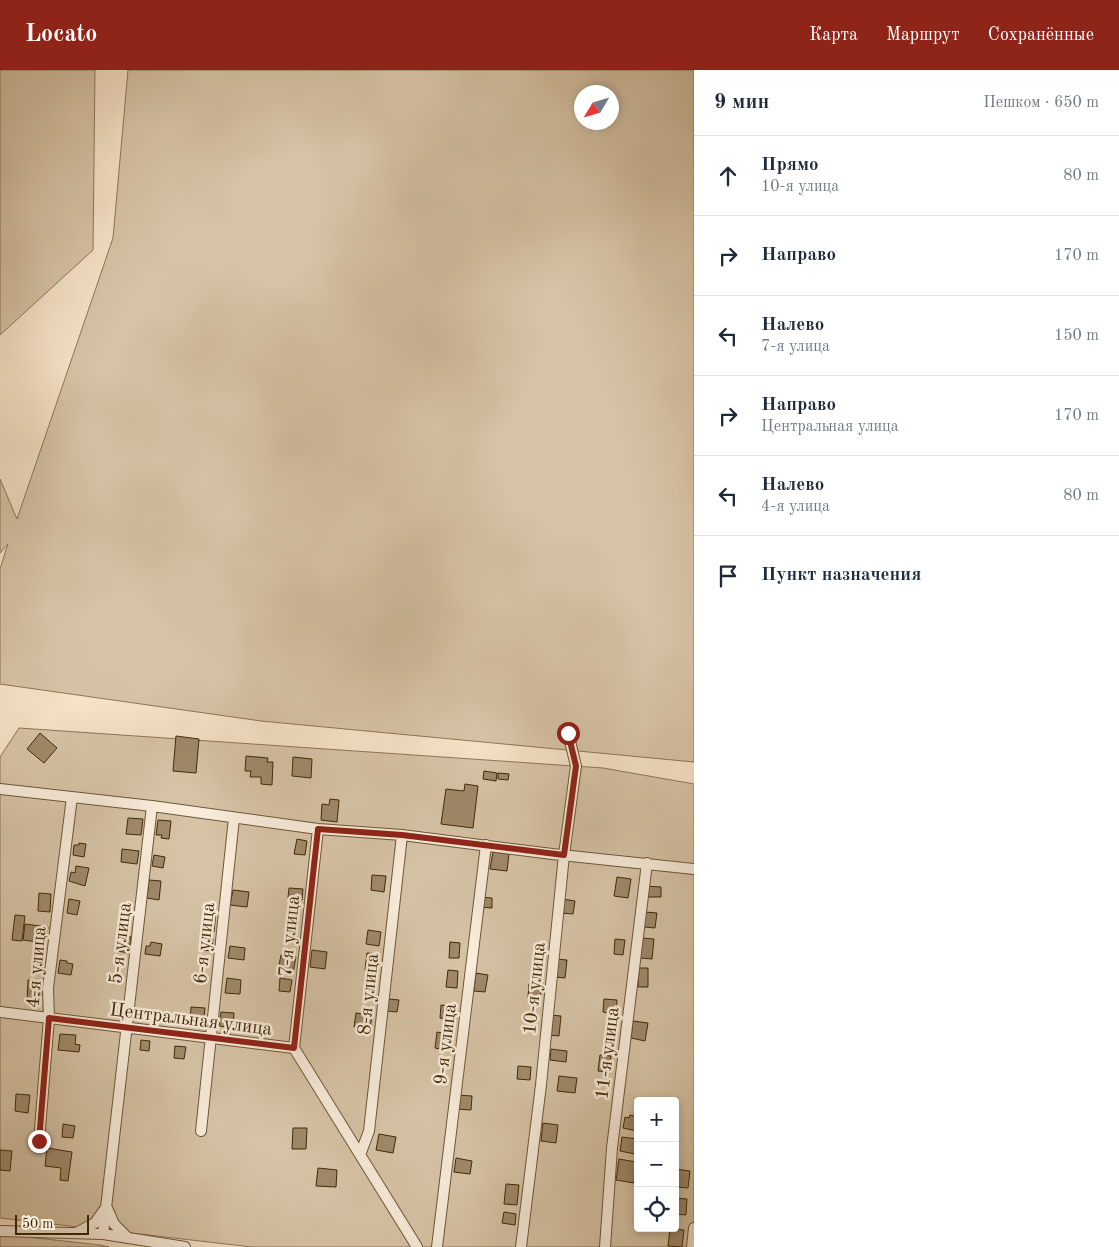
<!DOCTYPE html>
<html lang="ru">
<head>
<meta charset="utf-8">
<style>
	body { margin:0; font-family:"Old Standard TT",serif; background:#f2f2f3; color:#1f2937 }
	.controls { position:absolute; right:15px; bottom:15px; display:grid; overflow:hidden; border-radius:5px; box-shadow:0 2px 8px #0003 }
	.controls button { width:45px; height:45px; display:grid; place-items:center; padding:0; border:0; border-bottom:1px solid #e0e1e3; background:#fff; color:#1f2937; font:25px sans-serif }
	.compass { position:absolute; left:574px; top:15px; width:45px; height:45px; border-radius:50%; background:#fff; box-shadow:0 2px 8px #0003; rotate:232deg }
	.scale { position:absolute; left:15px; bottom:12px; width:74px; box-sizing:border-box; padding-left:5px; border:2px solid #412905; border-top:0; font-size:14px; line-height:18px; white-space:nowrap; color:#412905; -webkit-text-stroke:4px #f8ecdb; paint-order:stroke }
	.stop { position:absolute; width:15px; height:15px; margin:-11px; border:4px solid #8f2418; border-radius:50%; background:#fff }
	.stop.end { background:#8f2418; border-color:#fff; box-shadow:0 1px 5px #0008 }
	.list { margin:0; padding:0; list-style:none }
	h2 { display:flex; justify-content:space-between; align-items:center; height:65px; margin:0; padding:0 20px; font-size:21px }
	h2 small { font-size:16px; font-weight:400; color:#747a83 }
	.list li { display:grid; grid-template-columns:32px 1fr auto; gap:15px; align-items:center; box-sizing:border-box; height:80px; padding:0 20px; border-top:1px solid #e0e1e3 }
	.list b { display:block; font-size:19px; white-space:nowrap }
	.list p { margin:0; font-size:16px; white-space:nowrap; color:#747a83 }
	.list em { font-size:16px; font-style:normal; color:#747a83 }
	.icon { flex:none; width:28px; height:28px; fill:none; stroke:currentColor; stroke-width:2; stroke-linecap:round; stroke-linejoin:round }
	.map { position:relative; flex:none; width:694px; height:1177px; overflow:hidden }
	header { display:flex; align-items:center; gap:30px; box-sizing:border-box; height:70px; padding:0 25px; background:#8f2418; color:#fff }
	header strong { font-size:24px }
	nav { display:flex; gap:28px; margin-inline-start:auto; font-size:18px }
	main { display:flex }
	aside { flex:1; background:#fff }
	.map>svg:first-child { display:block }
	.green { fill:#d6c3a6; stroke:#8c7656; fill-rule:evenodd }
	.building { fill:#9f896a; stroke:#412905 }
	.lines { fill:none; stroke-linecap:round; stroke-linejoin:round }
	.street-casing { stroke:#6e5736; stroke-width:12 }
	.street { stroke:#f8ecdb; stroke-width:10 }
	.route { stroke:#8f2418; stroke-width:6 }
	.labels { text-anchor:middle; stroke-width:5; stroke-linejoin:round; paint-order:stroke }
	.street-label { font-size:19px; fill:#412905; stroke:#f8ecdb }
</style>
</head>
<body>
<header>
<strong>Locato</strong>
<nav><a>Карта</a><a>Маршрут</a><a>Сохранённые</a></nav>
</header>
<main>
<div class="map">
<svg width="694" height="1177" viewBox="0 0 694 1177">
	<rect width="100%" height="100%" fill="#f5e2c7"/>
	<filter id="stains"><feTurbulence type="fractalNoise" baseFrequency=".004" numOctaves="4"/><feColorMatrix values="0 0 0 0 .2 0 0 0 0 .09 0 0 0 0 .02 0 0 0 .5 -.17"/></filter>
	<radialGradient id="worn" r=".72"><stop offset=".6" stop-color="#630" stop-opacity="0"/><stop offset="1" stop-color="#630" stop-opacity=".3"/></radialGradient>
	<!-- green -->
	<path class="green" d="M0,0h95l-2,180 -93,85z
		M128,0h566v692l-433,-41 -261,-37v-115l8,-25 -8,9v-74l17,40 96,-281zM582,22h30v30h-30z
		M19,658l584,40 91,16v463h-442l-252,-29v-461zM638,1031h37v127h-37z
		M0,1164l100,11 9,2h-109z"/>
	<!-- building -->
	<path class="building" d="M40,663l17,15 -13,15 -17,-14z
		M176,666l23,3 -3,34 -23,-2z
		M246,686l22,2 -1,4h6l-1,23 -11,-1v-7h-11l1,-6h-6z
		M293,687l19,2 -1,19 -19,-2z
		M484,701l13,2 -1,8 -13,-2z
		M498,703l11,1 -1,6 -10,-1z
		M465,714l13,2 -5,42 -32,-4 5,-35 18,2z
		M330,729l9,1 -2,22 -16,-2 1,-16 7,1z
		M128,748l15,1 -2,16 -15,-1z
		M158,750l13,1 -2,18 -8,-1 1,-3h-6z
		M297,769l10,2 -2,14 -11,-1z
		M79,773l7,1 -2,13 -11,-2 1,-10h5z
		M122,779l17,2 -2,13 -16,-2z
		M493,782l16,2 -2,17 -17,-2z
		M154,785l11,2 -2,11 -11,-2z
		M76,796l13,2 -4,18 -16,-5 2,-9 4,1z
		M372,805l14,1 -2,16 -13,-2z
		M617,807l14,2 -3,19 -14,-2z
		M149,810l12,1 -2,19 -12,-2z
		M645,816l16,1v10h-16z
		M289,818l14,1 -1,11 -14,-2z
		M233,820l16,2 -2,15 -17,-2z
		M39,823l12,1 -1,18 -12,-1z
		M480,827l12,1v10l-13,-1z
		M69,829l11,2 -3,14 -10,-2z
		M563,829l12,2 -2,13 -12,-1z
		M204,840l12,2 -2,20 -12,-1z
		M645,842l12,1 -2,15 -11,-1z
		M15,845l10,1 -3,25 -10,-1z
		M25,854l23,3 -2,14 -8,-1 -1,2 -14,-2z
		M368,860l13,2 -2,14 -13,-2z
		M119,865l12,2 -2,16 -12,-2z
		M203,868l10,1 -1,12 -11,-1z
		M642,868l12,1 -2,20 -12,-1z
		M615,869l10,1 -2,15 -9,-1z
		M151,872l11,2 -2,12 -15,-2 1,-8h4z
		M450,872l10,1 -1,15h-10z
		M230,876l15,2 -1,12 -16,-2z
		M312,880l15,2 -2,17 -15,-2z
		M367,883l11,1 -2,18 -11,-2z
		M34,884l10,2 -2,16 -11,-2z
		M281,885l15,2 -3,16 -15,-3z
		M556,889l11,1 -2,18 -10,-1z
		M60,890l7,1v2l6,1 -2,11 -13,-2z
		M639,898h9v19h-10z
		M448,900l10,1 -1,17 -11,-1z
		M476,903l12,2 -3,17 -11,-1z
		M227,908l14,2 -1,14 -15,-1z
		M280,908l12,2 -2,12 -11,-1z
		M28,910l13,2 -3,19 -11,-1z
		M529,914l13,2 -2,13 -12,-2z
		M389,929l10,1 -2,12 -10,-1z
		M604,929l13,1 -1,14 -13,-2z
		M441,935l16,2 -1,13 -16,-2z
		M191,937l14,1 -2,17 -13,-2z
		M221,942l13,1 -1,15 -14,-2z
		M356,943l16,2 -2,14 -16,-2z
		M550,945l11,1 -2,20 -11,-1z
		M633,951l15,2 -3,18 -14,-3z
		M437,962l11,2 -2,16 -11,-2z
		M60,964l16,1 -1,9 5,1 -1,7 -21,-2z
		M141,970l9,1 -1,10 -9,-1z
		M175,976l11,1 -2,12 -10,-1z
		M551,979l16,2 -1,11 -16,-2z
		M600,985l11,1 -2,16 -11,-1z
		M518,996l13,1 -1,13 -13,-1z
		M559,1006l18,2 -2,15 -18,-2z
		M16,1024l14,1 -2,18 -13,-2z
		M458,1025l14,1 -1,14 -14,-1z
		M630,1045l8,2 -1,14 -14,-3 2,-11 4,1z
		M543,1053l15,2 -2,18 -15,-2z
		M63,1054l12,2 -2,12 -11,-1z
		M293,1058h14l-1,21h-14z
		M379,1064l17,3 -3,16 -17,-3z
		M622,1067l15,2 -2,15 -15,-3z
		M47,1078l25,4 -4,29 -8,-1 1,-12 -16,-2z
		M0,1080l12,1 -2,20 -10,-1z
		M456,1088l16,3 -2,13 -16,-2z
		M619,1089l17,3 -2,21 -18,-3z
		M318,1098l19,2 -1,17 -20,-1z
		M675,1099l15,2 -2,17 -13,-1z
		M506,1114l13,1 -2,20 -13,-1z
		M675,1128l12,1 -1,16 -11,-1z
		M504,1142l12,2 -1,11 -13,-2z
		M670,1159l14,1 -2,17 -14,-1z"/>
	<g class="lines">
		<!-- street casing -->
		<g class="street-casing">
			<path id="street" d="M0,719l152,17 166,23 84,6 150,19 142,15
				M0,942l294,36 123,199
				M294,978l24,-219
				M201,1061l33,-313
				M39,1071l10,-123 -1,-30 24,-191
				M360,1085l9,-24 33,-296
				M107,1138l7,16 14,14
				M0,1161l103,3 82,13
				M78,1162l17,-9 9,-13
				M103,1164l49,-428
				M437,1177l49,-402
				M521,1177l20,-162 23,-230 12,-89 -8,-33
				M605,1177l7,-99 35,-285
				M692,1177l2,-19"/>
		</g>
		<!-- street -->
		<use href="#street" class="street"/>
	</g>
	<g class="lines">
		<!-- route -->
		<path class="route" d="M39,1071l10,-123 245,30 24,-219 84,6 162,20 12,-89 -8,-33"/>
	</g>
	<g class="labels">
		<!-- street labels -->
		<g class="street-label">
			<text transform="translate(288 866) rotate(-84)" y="7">7-я улица</text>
			<text transform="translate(119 873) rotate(-83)" y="7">5-я улица</text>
			<text transform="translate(203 873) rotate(-84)" y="7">6-я улица</text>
			<text transform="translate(35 897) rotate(-85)" y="7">4-я улица</text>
			<text transform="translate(533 918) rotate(-84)" y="7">10-я улица</text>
			<text transform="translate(367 924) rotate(-84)" y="7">8-я улица</text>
			<text transform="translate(191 948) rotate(7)" y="7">Центральная улица</text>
			<text transform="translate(444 974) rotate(-83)" y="7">9-я улица</text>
			<text transform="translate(606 983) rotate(-83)" y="7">11-я улица</text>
		</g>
	</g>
	<rect width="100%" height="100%" filter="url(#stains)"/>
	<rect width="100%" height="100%" fill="url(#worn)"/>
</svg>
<div class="controls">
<button>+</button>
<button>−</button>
<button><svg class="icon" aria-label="locate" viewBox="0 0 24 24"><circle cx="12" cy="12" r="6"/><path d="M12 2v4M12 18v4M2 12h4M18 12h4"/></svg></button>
</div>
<svg class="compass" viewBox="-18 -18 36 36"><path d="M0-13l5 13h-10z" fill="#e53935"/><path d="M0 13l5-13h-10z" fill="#747a83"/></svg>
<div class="scale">50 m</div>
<div class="stop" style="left:568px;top:663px"></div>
<div class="stop end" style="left:39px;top:1071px"></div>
</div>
<aside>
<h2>9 мин<small>Пешком · 650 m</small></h2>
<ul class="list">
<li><svg class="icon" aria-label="ahead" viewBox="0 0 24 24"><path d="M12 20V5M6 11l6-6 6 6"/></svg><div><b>Прямо</b><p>10-я улица</p></div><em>80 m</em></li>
<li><svg class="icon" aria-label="right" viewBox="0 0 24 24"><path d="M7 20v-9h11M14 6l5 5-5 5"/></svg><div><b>Направо</b></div><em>170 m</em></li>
<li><svg class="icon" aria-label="left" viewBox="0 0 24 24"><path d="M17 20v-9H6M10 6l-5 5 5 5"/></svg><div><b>Налево</b><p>7-я улица</p></div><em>150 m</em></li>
<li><svg class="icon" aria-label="right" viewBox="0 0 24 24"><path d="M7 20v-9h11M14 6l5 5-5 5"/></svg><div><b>Направо</b><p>Центральная улица</p></div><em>170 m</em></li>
<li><svg class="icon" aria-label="left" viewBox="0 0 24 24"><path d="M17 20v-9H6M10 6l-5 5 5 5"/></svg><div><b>Налево</b><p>4-я улица</p></div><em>80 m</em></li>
<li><svg class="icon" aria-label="arrive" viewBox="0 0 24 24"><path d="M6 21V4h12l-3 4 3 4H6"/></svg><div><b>Пункт назначения</b></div></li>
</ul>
</aside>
</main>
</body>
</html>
